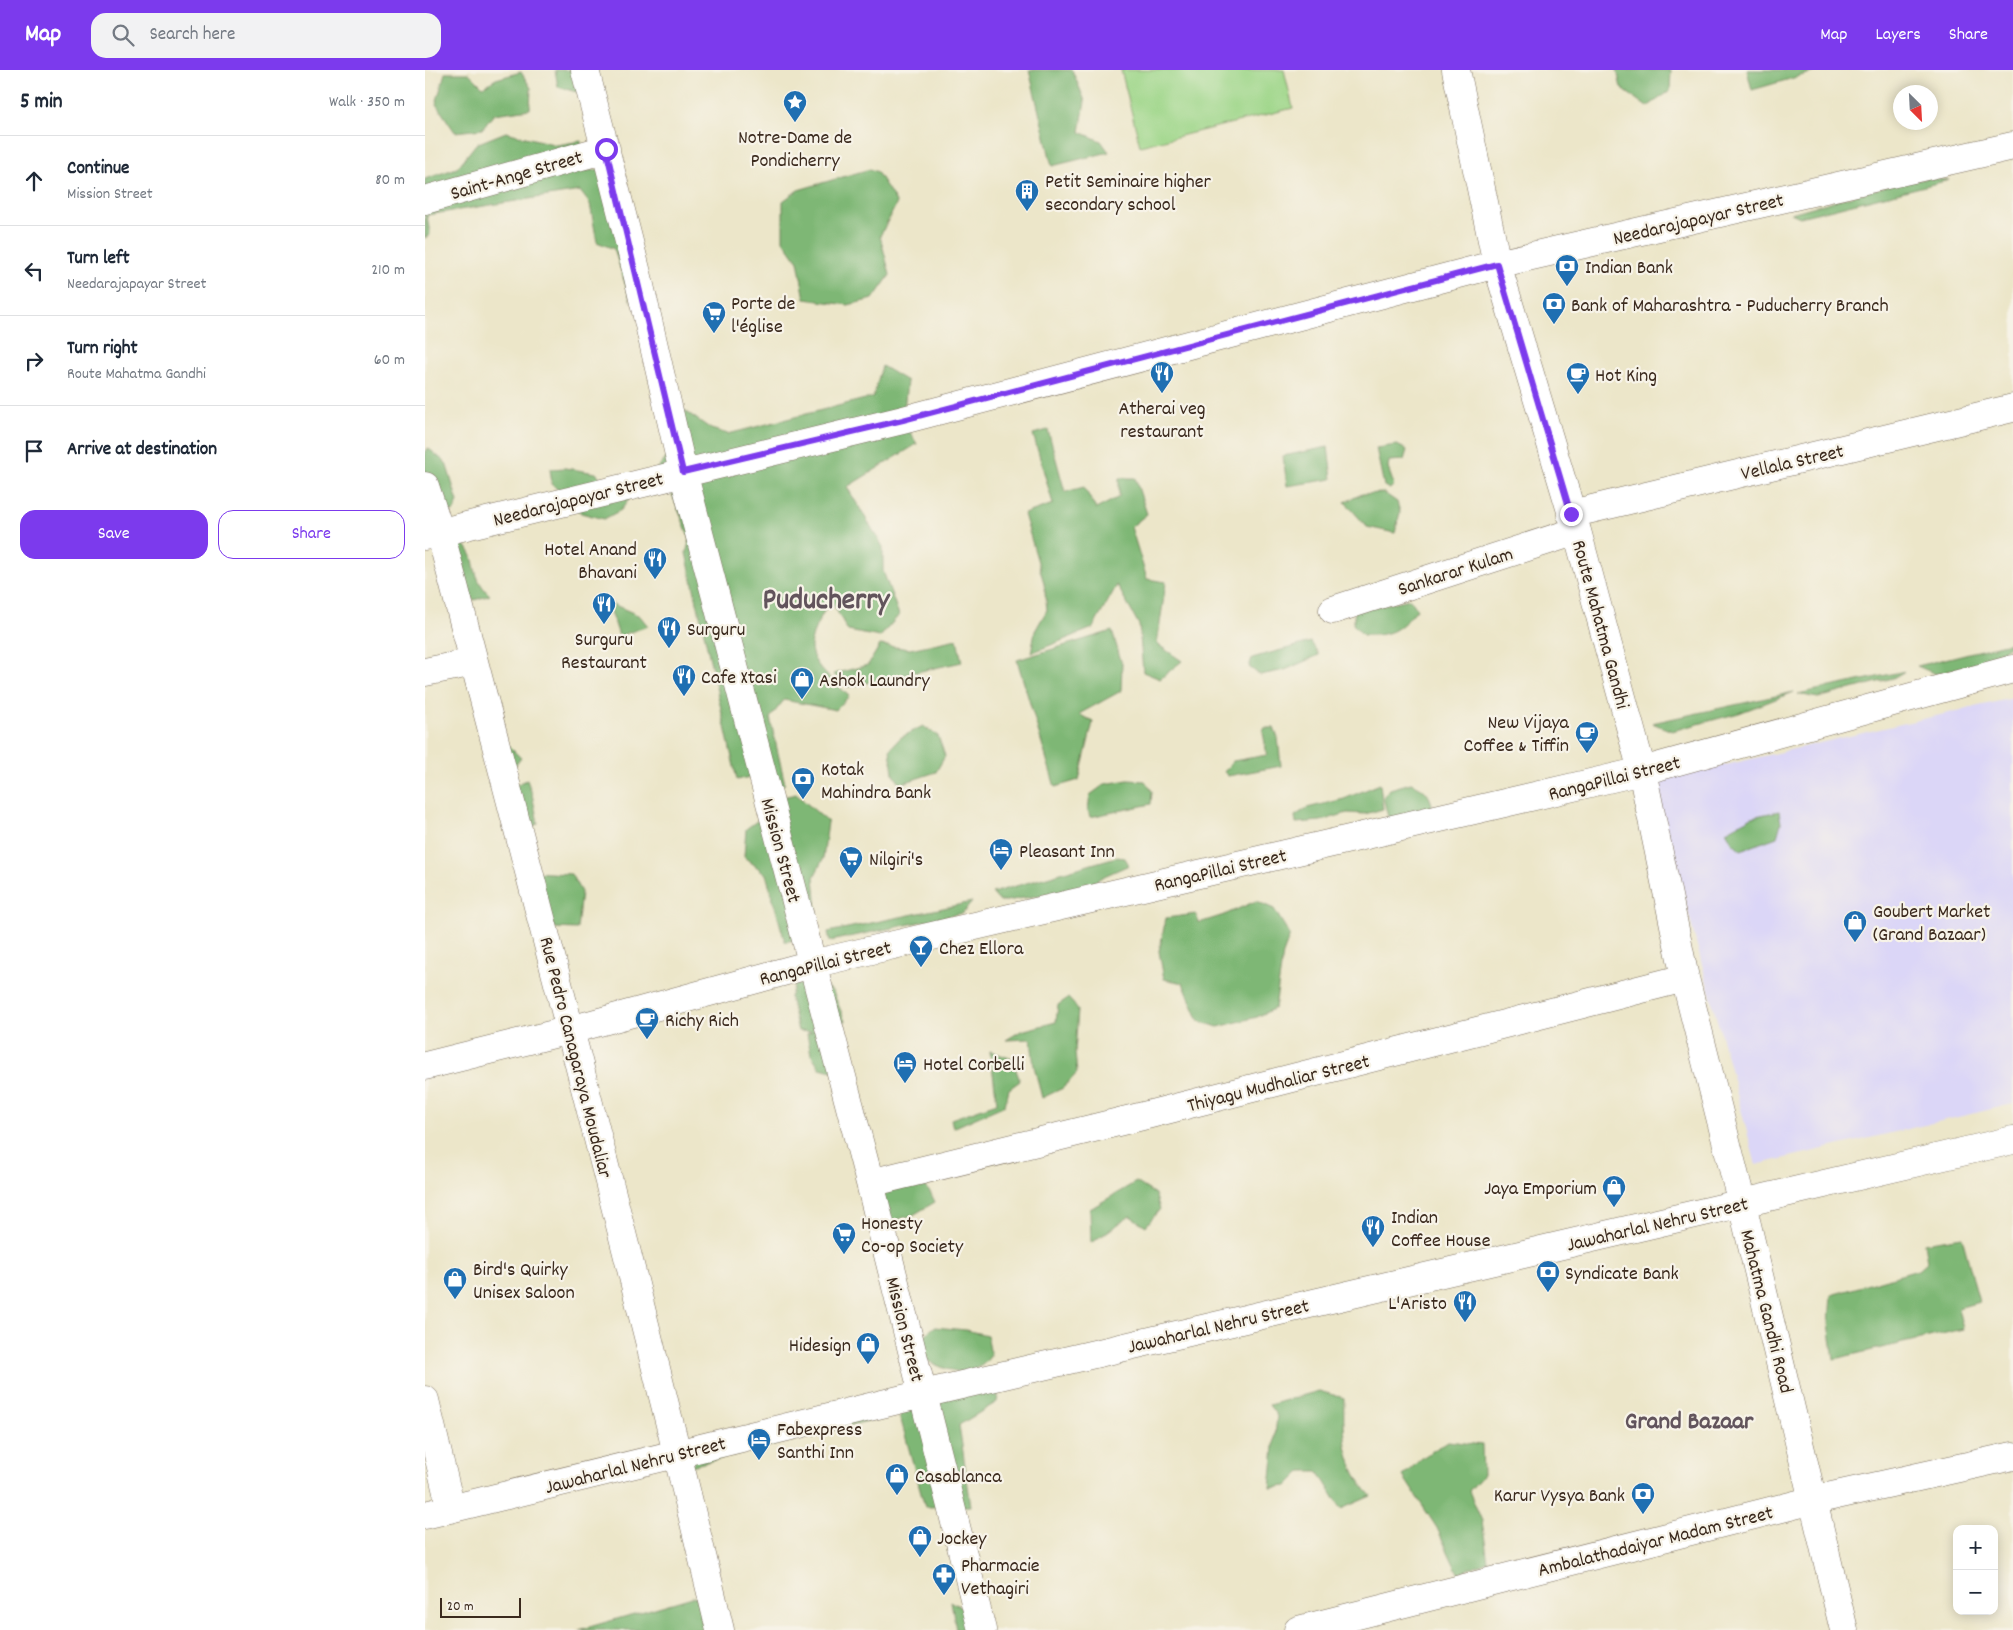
<!DOCTYPE html>
<html lang="en">
<head>
<meta charset="utf-8">
<style>
	body { margin:0; font-family:Dekko,sans-serif; background:#f2f2f3; color:#1f2937 }
	.controls { position:absolute; right:15px; bottom:15px; display:grid; overflow:hidden; border-radius:10px; box-shadow:0 2px 12px #0003 }
	.controls button { width:45px; height:45px; display:grid; place-items:center; padding:0; border:0; border-bottom:1px solid #e0e1e3; background:#fff; color:#1f2937; font:25px sans-serif }
	.compass { position:absolute; left:1468px; top:15px; width:45px; height:45px; border-radius:50%; background:#fff; box-shadow:0 2px 12px #0003; rotate:156deg }
	.scale { position:absolute; left:15px; bottom:12px; width:81px; box-sizing:border-box; padding-left:5px; border:2px solid #3b2a1e; border-top:0; font-size:14px; line-height:18px; white-space:nowrap; color:#3b2a1e; -webkit-text-stroke:4px #f7f3e8; paint-order:stroke }
	.stop { position:absolute; width:15px; height:15px; margin:-11px; border:4px solid #7c3aed; border-radius:50%; background:#fff }
	.stop.end { background:#7c3aed; border-color:#fff; box-shadow:0 1px 5px #0008 }
	.list { margin:0; padding:0; list-style:none }
	h2 { display:flex; justify-content:space-between; align-items:center; height:65px; margin:0; padding:0 20px; font-size:21px }
	h2 small { font-size:16px; font-weight:400; color:#747a83 }
	.list li { display:grid; grid-template-columns:32px 1fr auto; gap:15px; align-items:center; box-sizing:border-box; height:90px; padding:0 20px; border-top:1px solid #e0e1e3 }
	.list b { display:block; font-size:19px; white-space:nowrap }
	.list p { margin:0; font-size:16px; white-space:nowrap; color:#747a83 }
	.list em { font-size:16px; font-style:normal; color:#747a83 }
	.actions { display:flex; gap:10px; padding:15px 20px }
	.actions a { flex:1; padding:11px 0; border:1px solid #7c3aed; border-radius:15px; text-align:center; font-size:18px; color:#7c3aed }
	.actions .main { background:#7c3aed; color:#fff }
	.icon { flex:none; width:28px; height:28px; fill:none; stroke:currentColor; stroke-width:2; stroke-linecap:round; stroke-linejoin:round }
	.map { position:relative; flex:none; width:1588px; height:1560px; overflow:hidden }
	header { display:flex; align-items:center; gap:30px; box-sizing:border-box; height:70px; padding:0 25px; background:#7c3aed; color:#fff }
	header strong { font-size:24px }
	nav { display:flex; gap:28px; margin-inline-start:auto; font-size:18px }
	.search { width:350px; height:45px; background:#f2f2f3; display:flex; align-items:center; gap:12px; box-sizing:border-box; padding:0 18px; border-radius:15px; color:#747a83; font-size:19px }
	main { display:flex }
	aside { flex:1; background:#fff }
	.map>svg:first-child { display:block }
	.built { fill:#dbd6f7 }
	.green { fill:#9dd688; stroke:#6c8053 }
	.forest { fill:#7eb774; stroke:#5c7049 }
	.lines { fill:none; stroke-linecap:round; stroke-linejoin:round }
	.minor-casing { stroke:#796c5a; stroke-width:29 }
	.minor { stroke:#fff; stroke-width:28 }
	.route { stroke:#7c3aed; stroke-width:6 }
	.labels { text-anchor:middle; stroke-width:4.5; stroke-linejoin:round; paint-order:stroke }
	.poi-label { font-size:20px; fill:#3b2a1e; stroke:#f7f3e8; text-anchor:start }
	.street-label { font-size:20px; fill:#3b2a1e; stroke:#f7f3e8 }
	.district-label { font-size:25px; font-weight:bold; fill:#62545c; stroke:#f7f3e8 }
	.town-label { font-size:30px; font-weight:bold; fill:#62545c; stroke:#f7f3e8 }
</style>
</head>
<body>
<header>
<strong>Map</strong>
<div class="search"><svg class="icon" aria-label="search" viewBox="0 0 24 24"><circle cx="10" cy="10" r="6"/><path d="M15 15l6 6"/></svg>Search here</div>
<nav><a>Map</a><a>Layers</a><a>Share</a></nav>
</header>
<main>
<aside>
<h2>5 min<small>Walk · 350 m</small></h2>
<ul class="list">
<li><svg class="icon" aria-label="ahead" viewBox="0 0 24 24"><path d="M12 20V5M6 11l6-6 6 6"/></svg><div><b>Continue</b><p>Mission Street</p></div><em>80 m</em></li>
<li><svg class="icon" aria-label="left" viewBox="0 0 24 24"><path d="M17 20v-9H6M10 6l-5 5 5 5"/></svg><div><b>Turn left</b><p>Needarajapayar Street</p></div><em>210 m</em></li>
<li><svg class="icon" aria-label="right" viewBox="0 0 24 24"><path d="M7 20v-9h11M14 6l5 5-5 5"/></svg><div><b>Turn right</b><p>Route Mahatma Gandhi</p></div><em>60 m</em></li>
<li><svg class="icon" aria-label="arrive" viewBox="0 0 24 24"><path d="M6 21V4h12l-3 4 3 4H6"/></svg><div><b>Arrive at destination</b></div></li>
</ul>
<div class="actions"><a class="main">Save</a><a>Share</a></div>
</aside>
<div class="map">
<svg width="1588" height="1560" viewBox="0 0 1588 1560">
	<rect width="100%" height="100%" fill="#f7f3e8"/>
	<filter id="ink" filterUnits="userSpaceOnUse"><feTurbulence type="fractalNoise" baseFrequency=".02" numOctaves="2"/><feDisplacementMap in="SourceGraphic" scale="10" xChannelSelector="R" yChannelSelector="G"/><feConvolveMatrix kernelMatrix="1 2 1 2 8 2 1 2 1" color-interpolation-filters="sRGB"/></filter>
	<filter id="wash" filterUnits="userSpaceOnUse"><feTurbulence type="fractalNoise" baseFrequency=".0096" numOctaves="4" result="noise"/><feDisplacementMap in="SourceGraphic" scale="20" xChannelSelector="R" yChannelSelector="G"/><feGaussianBlur stdDeviation="1.12" result="paint"/><feColorMatrix in="noise" values="0 0 0 0 0 0 0 0 0 0 0 0 0 0 0 0 0 1.4 0 .05"/><feComposite in="paint" operator="in"/></filter>
	<g filter="url(#wash)">
		<rect width="100%" height="100%" fill="#ece6c9"/>
		<!-- built -->
		<path class="built" d="M1588,628v406l-257,61 -103,-383z"/>
		<!-- green -->
		<path class="green" d="M696,0h163l9,38 -153,38z"/>
		<!-- forest -->
		<path class="forest" d="M130,0h39l-17,22 -19,-5z
			M604,0h43l13,31 -5,31 21,9 8,11 -57,14z
			M1192,0h54l-1,21 -23,16 -26,-19z
			M1322,0h74l-69,20z
			M96,2l10,16 -1,21 -36,5 -12,15 -27,3 -19,-28 9,-31h24l14,14 13,-8z
			M81,62l51,13 24,-4 1,8 -5,8 8,14 19,-2 27,133 -17,-53 -17,-7 -7,-38 -10,-13 -153,24 3,20 -5,3v-59l32,-11 19,-24z
			M445,99l7,3 20,31 -17,33 10,39 -17,24 -25,6 -43,-6 -7,-38 -15,-21v-39l15,-11z
			M1504,108l20,2 -149,37 -9,-4 100,-28z
			M457,296l25,15 -4,39 14,24 -70,43 36,60v24l16,44 -19,22 -32,-6 -17,-31c-33,52 -24,57 18,96l-13,14 -52,-10 -14,18 15,66 -22,5 -4,-14 -22,5 -51,-227 4,-14 -18,-45 -28,1 12,-24 20,-25 5,-38 30,21 17,5 145,-37z
			M623,360l17,62 19,-5 12,22 23,-12v-19h16l12,36 -16,13 16,52 19,3 -9,62 25,17 -22,18 -17,-7 -4,-47 -22,-40 -24,43 -62,25 4,-22 12,-21 -3,-27 -20,-69 29,-10 -20,-70z
			M972,375l10,5 -3,10 -15,1 -1,7 6,17 -4,4 -6,-3 -8,-38z
			M903,377l4,32 -45,7 -4,-30z
			M3,378l18,15 12,39 -4,9 -19,8 -10,-24v-44z
			M140,398l31,5 8,8 29,13 -12,16 -17,9 -23,-6 -29,-29 -2,-15z
			M959,423l13,9 3,10 -5,21 -28,-6 -22,-25 17,-8z
			M39,473c3,5 8,11 9,17 3,15 5,24 17,35l-15,5 -12,-4 -13,-51z
			M985,529l7,10c-18,22 -26,27 -54,26l-10,-11 2,-13z
			M183,532l32,14 8,10 -29,10z
			M687,561l10,33 -1,27 -42,23 14,8 -14,58 -24,7 -38,-127z
			M532,569l5,23 -114,25 -15,-13 35,-9 12,-20 30,4z
			M886,572l8,13 -34,15 -25,5 -11,-8 3,-9z
			M1588,572v2l-31,18 -46,12 -19,-8z
			M1480,601l-12,7 -75,20 -20,-4z
			M1369,622l-55,21 -67,18 -20,-8z
			M498,656l15,10 7,20 -9,16 -36,12 -7,-11 -3,-24 10,-11z
			M839,658h10l4,10 3,28 -53,10 -4,-4 9,-11 34,-6 -4,-23z
			M72,664l24,24 -12,16 4,12 14,-6 5,14 6,29 -14,11z
			M703,710l17,1 7,10 -1,13 -61,13 -2,-7 2,-15 15,-11z
			M986,713c14,5 19,11 22,26l-44,12 -6,-24 7,-8z
			M955,714l3,25 -18,5 -18,-1 -26,8 -25,2 -1,-7 12,-8 37,-9z
			M371,724l32,28 -5,37 -9,18 3,34 -12,26 -20,5 -19,-68 -22,-17 2,-28 19,-14 4,-15z
			M1354,741l2,12 -4,14 -36,13 -9,-8 -6,-11 26,-14z
			M691,787l9,1 4,7 -27,12 -17,11 -85,14 -8,-9z
			M104,802l42,2 10,18 -4,37 -23,-1z
			M831,831l18,8 16,26 -7,19 -8,54 -18,9 -39,10 -19,-6 -16,-38 -19,-4 -5,-28 7,-33 30,-4 3,9 25,-8z
			M547,832l-9,11 -133,28 -2,-9z
			M391,911l17,11 12,29 -23,9 11,41 -13,-3 -9,-14 -4,-20 5,-2 -14,-1 -8,-34 5,-12z
			M643,928l10,11 -3,44 2,20 -14,15 -21,10 -8,-32 -3,-27 -25,1 15,-9 35,-9 2,-17z
			M565,981l22,8 8,22 -11,8 -4,16 -52,23 -2,-9 46,-16z
			M489,1106l16,16 5,10 -22,13 -25,7 -8,-33z
			M711,1112l19,12 5,15 -14,17 -16,-10 -39,27 -1,-34z
			M1537,1167l17,65 -21,6 5,21 -129,30 -5,-36 2,-28 87,-25 9,-8 -3,-19z
			M509,1257l32,3 21,5 4,20c-17,26 -41,17 -65,5l-3,-23z
			M574,1316l-2,16 -38,23 12,81 -46,1 -26,-94 -212,54 -3,-12z
			M894,1321l25,7c-1,37 0,69 27,98l-30,13 -23,-38h-16l-15,15 -17,2 7,-72 -8,-11z
			M1023,1371l34,4 1,30 -14,16 13,30 6,40 -30,12 -21,-45 -34,-52 19,-18z
			M271,1526l10,34h-127z
			M526,1531l25,17 3,12h-23z"/>
	</g>
	<g filter="url(#ink)">
		<g class="lines">
			<!-- minor casing -->
			<g class="minor-casing">
				<path id="minor" d="M160,0l53,207 45,195 187,711 112,447
					M1031,0l41,194 80,267 65,240 43,207 57,226 102,426
					M0,130l181,-51
					M0,416l15,46c96,365 192,731 280,1098
					M1146,444l442,-106
					M0,466l478,-116 594,-156 516,-118
					M908,540l244,-79
					M0,602l49,-10
					M0,996l145,-36 242,-66 830,-193 371,-102
					M445,1113l277,-68 538,-137
					M0,1330l26,109
					M0,1445l498,-121 1090,-254
					M873,1560l516,-130 199,-44"/>
			</g>
			<!-- minor -->
			<use href="#minor" class="minor"/>
		</g>
	</g>
	<g class="lines" filter="url(#ink)">
		<!-- route -->
		<path class="route" d="M181,79l77,323 220,-52 594,-156 74,250"/>
	</g>
	<!-- icons -->
	<defs>
		<g id="sight-pin" transform="scale(1.25)"><path d="M0 17L-7.5 6A9.5 9.5 0 1 1 7.5 6Z" fill="#1f6fb2" stroke="#f7f3e8"/><path d="M0-6L1.8-2.2L6-1.7L2.9 1.2L3.7 5.4L0 3.3L-3.7 5.4L-2.9 1.2L-6-1.7L-1.8-2.2Z" fill="#fff"/></g>
		<g id="building-pin" transform="scale(1.25)"><path d="M0 17L-7.5 6A9.5 9.5 0 1 1 7.5 6Z" fill="#1f6fb2" stroke="#f7f3e8"/><path d="M-4-6H4V6H1V3H-1V6H-4ZM-2.5-4.3h1.7v1.8h-1.7ZM.8-4.3h1.7v1.8H.8ZM-2.5-1h1.7V.8h-1.7ZM.8-1h1.7V.8H.8Z" fill="#fff"/></g>
		<g id="bank-pin" transform="scale(1.25)"><path d="M0 17L-7.5 6A9.5 9.5 0 1 1 7.5 6Z" fill="#1f6fb2" stroke="#f7f3e8"/><path d="M-6-4H6V4H-6ZM0-2.3a2.3 2.3 0 1 0 0 4.6a2.3 2.3 0 1 0 0-4.6Z" fill="#fff"/></g>
		<g id="supermarket-pin" transform="scale(1.25)"><path d="M0 17L-7.5 6A9.5 9.5 0 1 1 7.5 6Z" fill="#1f6fb2" stroke="#f7f3e8"/><path d="M-6-5.5h2.5l.6 2H6L4.5 2H-2.5L-4.4-4H-6ZM-1.5 3.2a1.3 1.3 0 1 0 .1 0ZM3 3.2a1.3 1.3 0 1 0 .1 0Z" fill="#fff"/></g>
		<g id="restaurant-pin" transform="scale(1.25)"><path d="M0 17L-7.5 6A9.5 9.5 0 1 1 7.5 6Z" fill="#1f6fb2" stroke="#f7f3e8"/><path d="M-5-6h1v4h1v-4h1v4h1v-4h1v5L-1.5 .5V6h-2V.5L-5-1ZM5-6V6H3V1.5H1.5Q1.5-4 5-6Z" fill="#fff"/></g>
		<g id="cafe-pin" transform="scale(1.25)"><path d="M0 17L-7.5 6A9.5 9.5 0 1 1 7.5 6Z" fill="#1f6fb2" stroke="#f7f3e8"/><path d="M-5.5-4.5H6V0H3Q3 3.5 0 3.5H-2.5Q-5.5 3.5-5.5 0ZM3-3.2v2h1.7v-2ZM-6 4.5H4V6H-6Z" fill="#fff"/></g>
		<g id="shop-pin" transform="scale(1.25)"><path d="M0 17L-7.5 6A9.5 9.5 0 1 1 7.5 6Z" fill="#1f6fb2" stroke="#f7f3e8"/><path d="M-5-2.5h2.3a2.7 3.5 0 0 1 5.4 0H5L5.5 6h-11ZM-1.5-2.5h3a1.5 2.3 0 0 0-3 0Z" fill="#fff"/></g>
		<g id="hotel-pin" transform="scale(1.25)"><path d="M0 17L-7.5 6A9.5 9.5 0 1 1 7.5 6Z" fill="#1f6fb2" stroke="#f7f3e8"/><path d="M-6-4.5h1.5V1H6V5H4.5V3h-9V5H-6ZM-4 0a1.8 1.8 0 1 1 3.6 0ZM.5 0V-2.5h3Q6-2.5 6 0Z" fill="#fff"/></g>
		<g id="bar-pin" transform="scale(1.25)"><path d="M0 17L-7.5 6A9.5 9.5 0 1 1 7.5 6Z" fill="#1f6fb2" stroke="#f7f3e8"/><path d="M-6-5H6L.8 .8V4.5H3.5V6h-7V4.5H-.8V.8Z" fill="#fff"/></g>
		<g id="pharmacy-pin" transform="scale(1.25)"><path d="M0 17L-7.5 6A9.5 9.5 0 1 1 7.5 6Z" fill="#1f6fb2" stroke="#f7f3e8"/><path d="M-2-6h4v4h4v4h-4v4h-4v-4h-4v-4h4Z" fill="#fff"/></g>
	</defs>
	<g fill-rule="evenodd">
		<use href="#sight-pin" x="370" y="32"/>
		<use href="#building-pin" x="602" y="121"/>
		<use href="#bank-pin" x="1142" y="196"/>
		<use href="#bank-pin" x="1129" y="234"/>
		<use href="#supermarket-pin" x="289" y="243"/>
		<use href="#restaurant-pin" x="737" y="303"/>
		<use href="#cafe-pin" x="1153" y="304"/>
		<use href="#restaurant-pin" x="230" y="489"/>
		<use href="#restaurant-pin" x="179" y="534"/>
		<use href="#restaurant-pin" x="244" y="558"/>
		<use href="#restaurant-pin" x="259" y="606"/>
		<use href="#shop-pin" x="377" y="609"/>
		<use href="#cafe-pin" x="1162" y="663"/>
		<use href="#bank-pin" x="378" y="709"/>
		<use href="#hotel-pin" x="576" y="780"/>
		<use href="#supermarket-pin" x="426" y="788"/>
		<use href="#shop-pin" x="1430" y="852"/>
		<use href="#bar-pin" x="496" y="877"/>
		<use href="#cafe-pin" x="222" y="949"/>
		<use href="#hotel-pin" x="480" y="993"/>
		<use href="#shop-pin" x="1189" y="1117"/>
		<use href="#restaurant-pin" x="948" y="1157"/>
		<use href="#supermarket-pin" x="419" y="1164"/>
		<use href="#bank-pin" x="1123" y="1202"/>
		<use href="#shop-pin" x="30" y="1209"/>
		<use href="#restaurant-pin" x="1040" y="1232"/>
		<use href="#shop-pin" x="443" y="1274"/>
		<use href="#hotel-pin" x="334" y="1370"/>
		<use href="#shop-pin" x="472" y="1405"/>
		<use href="#bank-pin" x="1218" y="1424"/>
		<use href="#shop-pin" x="495" y="1467"/>
		<use href="#pharmacy-pin" x="519" y="1505"/>
	</g>
	<g class="labels">
		<!-- poi labels -->
		<g class="poi-label">
			<text x="370" y="73" text-anchor="middle">Notre-Dame de<tspan x="370" dy="23">Pondicherry</tspan></text>
			<text x="620" y="117">Petit Seminaire higher<tspan x="620" dy="23">secondary school</tspan></text>
			<text x="1160" y="203">Indian Bank</text>
			<text x="306" y="239">Porte de<tspan x="306" dy="23">l'église</tspan></text>
			<text x="1146" y="241">Bank of Maharashtra - Puducherry Branch</text>
			<text x="1170" y="311">Hot King</text>
			<text x="737" y="344" text-anchor="middle">Atherai veg<tspan x="737" dy="23">restaurant</tspan></text>
			<text x="212" y="485" text-anchor="end">Hotel Anand<tspan x="212" dy="23">Bhavani</tspan></text>
			<text x="262" y="565">Surguru</text>
			<text x="179" y="575" text-anchor="middle">Surguru<tspan x="179" dy="23">Restaurant</tspan></text>
			<text x="276" y="613">Cafe Xtasi</text>
			<text x="394" y="616">Ashok Laundry</text>
			<text x="1144" y="658" text-anchor="end">New Vijaya<tspan x="1144" dy="23">Coffee &amp; Tiffin</tspan></text>
			<text x="396" y="705">Kotak<tspan x="396" dy="23">Mahindra Bank</tspan></text>
			<text x="594" y="787">Pleasant Inn</text>
			<text x="444" y="795">Nilgiri's</text>
			<text x="1448" y="847">Goubert Market<tspan x="1448" dy="23">(Grand Bazaar)</tspan></text>
			<text x="514" y="884">Chez Ellora</text>
			<text x="240" y="956">Richy Rich</text>
			<text x="498" y="1000">Hotel Corbelli</text>
			<text x="1172" y="1124" text-anchor="end">Jaya Emporium</text>
			<text x="966" y="1153">Indian<tspan x="966" dy="23">Coffee House</tspan></text>
			<text x="436" y="1159">Honesty<tspan x="436" dy="23">Co-op Society</tspan></text>
			<text x="48" y="1205">Bird's Quirky<tspan x="48" dy="23">Unisex Saloon</tspan></text>
			<text x="1140" y="1209">Syndicate Bank</text>
			<text x="1022" y="1239" text-anchor="end">L'Aristo</text>
			<text x="426" y="1281" text-anchor="end">Hidesign</text>
			<text x="352" y="1365">Fabexpress<tspan x="352" dy="23">Santhi Inn</tspan></text>
			<text x="490" y="1412">Casablanca</text>
			<text x="1200" y="1431" text-anchor="end">Karur Vysya Bank</text>
			<text x="512" y="1474">Jockey</text>
			<text x="536" y="1501">Pharmacie<tspan x="536" dy="23">Vethagiri</tspan></text>
		</g>
		<!-- street labels -->
		<g class="street-label">
			<text transform="translate(91 104) rotate(-16)" y="7">Saint-Ange Street</text>
			<text transform="translate(1273 148) rotate(-13)" y="7">Needarajapayar Street</text>
			<text transform="translate(1367 391) rotate(-13)" y="7">Vellala Street</text>
			<text transform="translate(153 428) rotate(-14)" y="7">Needarajapayar Street</text>
			<text transform="translate(1030 500) rotate(-18)" y="7">Sankarar Kulam</text>
			<text transform="translate(1177 554) rotate(75)" y="7">Route Mahatma Gandhi</text>
			<text transform="translate(1189 707) rotate(-14)" y="7">RangaPillai Street</text>
			<text transform="translate(357 780) rotate(75)" y="7">Mission Street</text>
			<text transform="translate(795 799) rotate(-13)" y="7">RangaPillai Street</text>
			<text transform="translate(400 892) rotate(-14)" y="7">RangaPillai Street</text>
			<text transform="translate(152 987) rotate(76)" y="7">Rue Pedro Canagaraya Moudaliar</text>
			<text transform="translate(853 1012) rotate(-14)" y="7">Thiyagu Mudhaliar Street</text>
			<text transform="translate(1232 1153) rotate(-13)" y="7">Jawaharlal Nehru Street</text>
			<text transform="translate(1343 1241) rotate(76)" y="7">Mahatma Gandhi Road</text>
			<text transform="translate(793 1255) rotate(-13)" y="7">Jawaharlal Nehru Street</text>
			<text transform="translate(481 1259) rotate(76)" y="7">Mission Street</text>
			<text transform="translate(210 1394) rotate(-14)" y="7">Jawaharlal Nehru Street</text>
			<text transform="translate(1230 1470) rotate(-14)" y="7">Ambalathadaiyar Madam Street</text>
		</g>
		<!-- district labels -->
		<g class="district-label">
			<text x="1264" y="1358">Grand Bazaar</text>
		</g>
		<!-- town labels -->
		<g class="town-label">
			<text x="401" y="538">Puducherry</text>
		</g>
	</g>
</svg>
<div class="controls">
<button>+</button>
<button>−</button>
</div>
<svg class="compass" viewBox="-18 -18 36 36"><path d="M0-13l5 13h-10z" fill="#e53935"/><path d="M0 13l5-13h-10z" fill="#747a83"/></svg>
<div class="scale">20 m</div>
<div class="stop" style="left:181px;top:79px"></div>
<div class="stop end" style="left:1146px;top:444px"></div>
</div>
</main>
</body>
</html>
